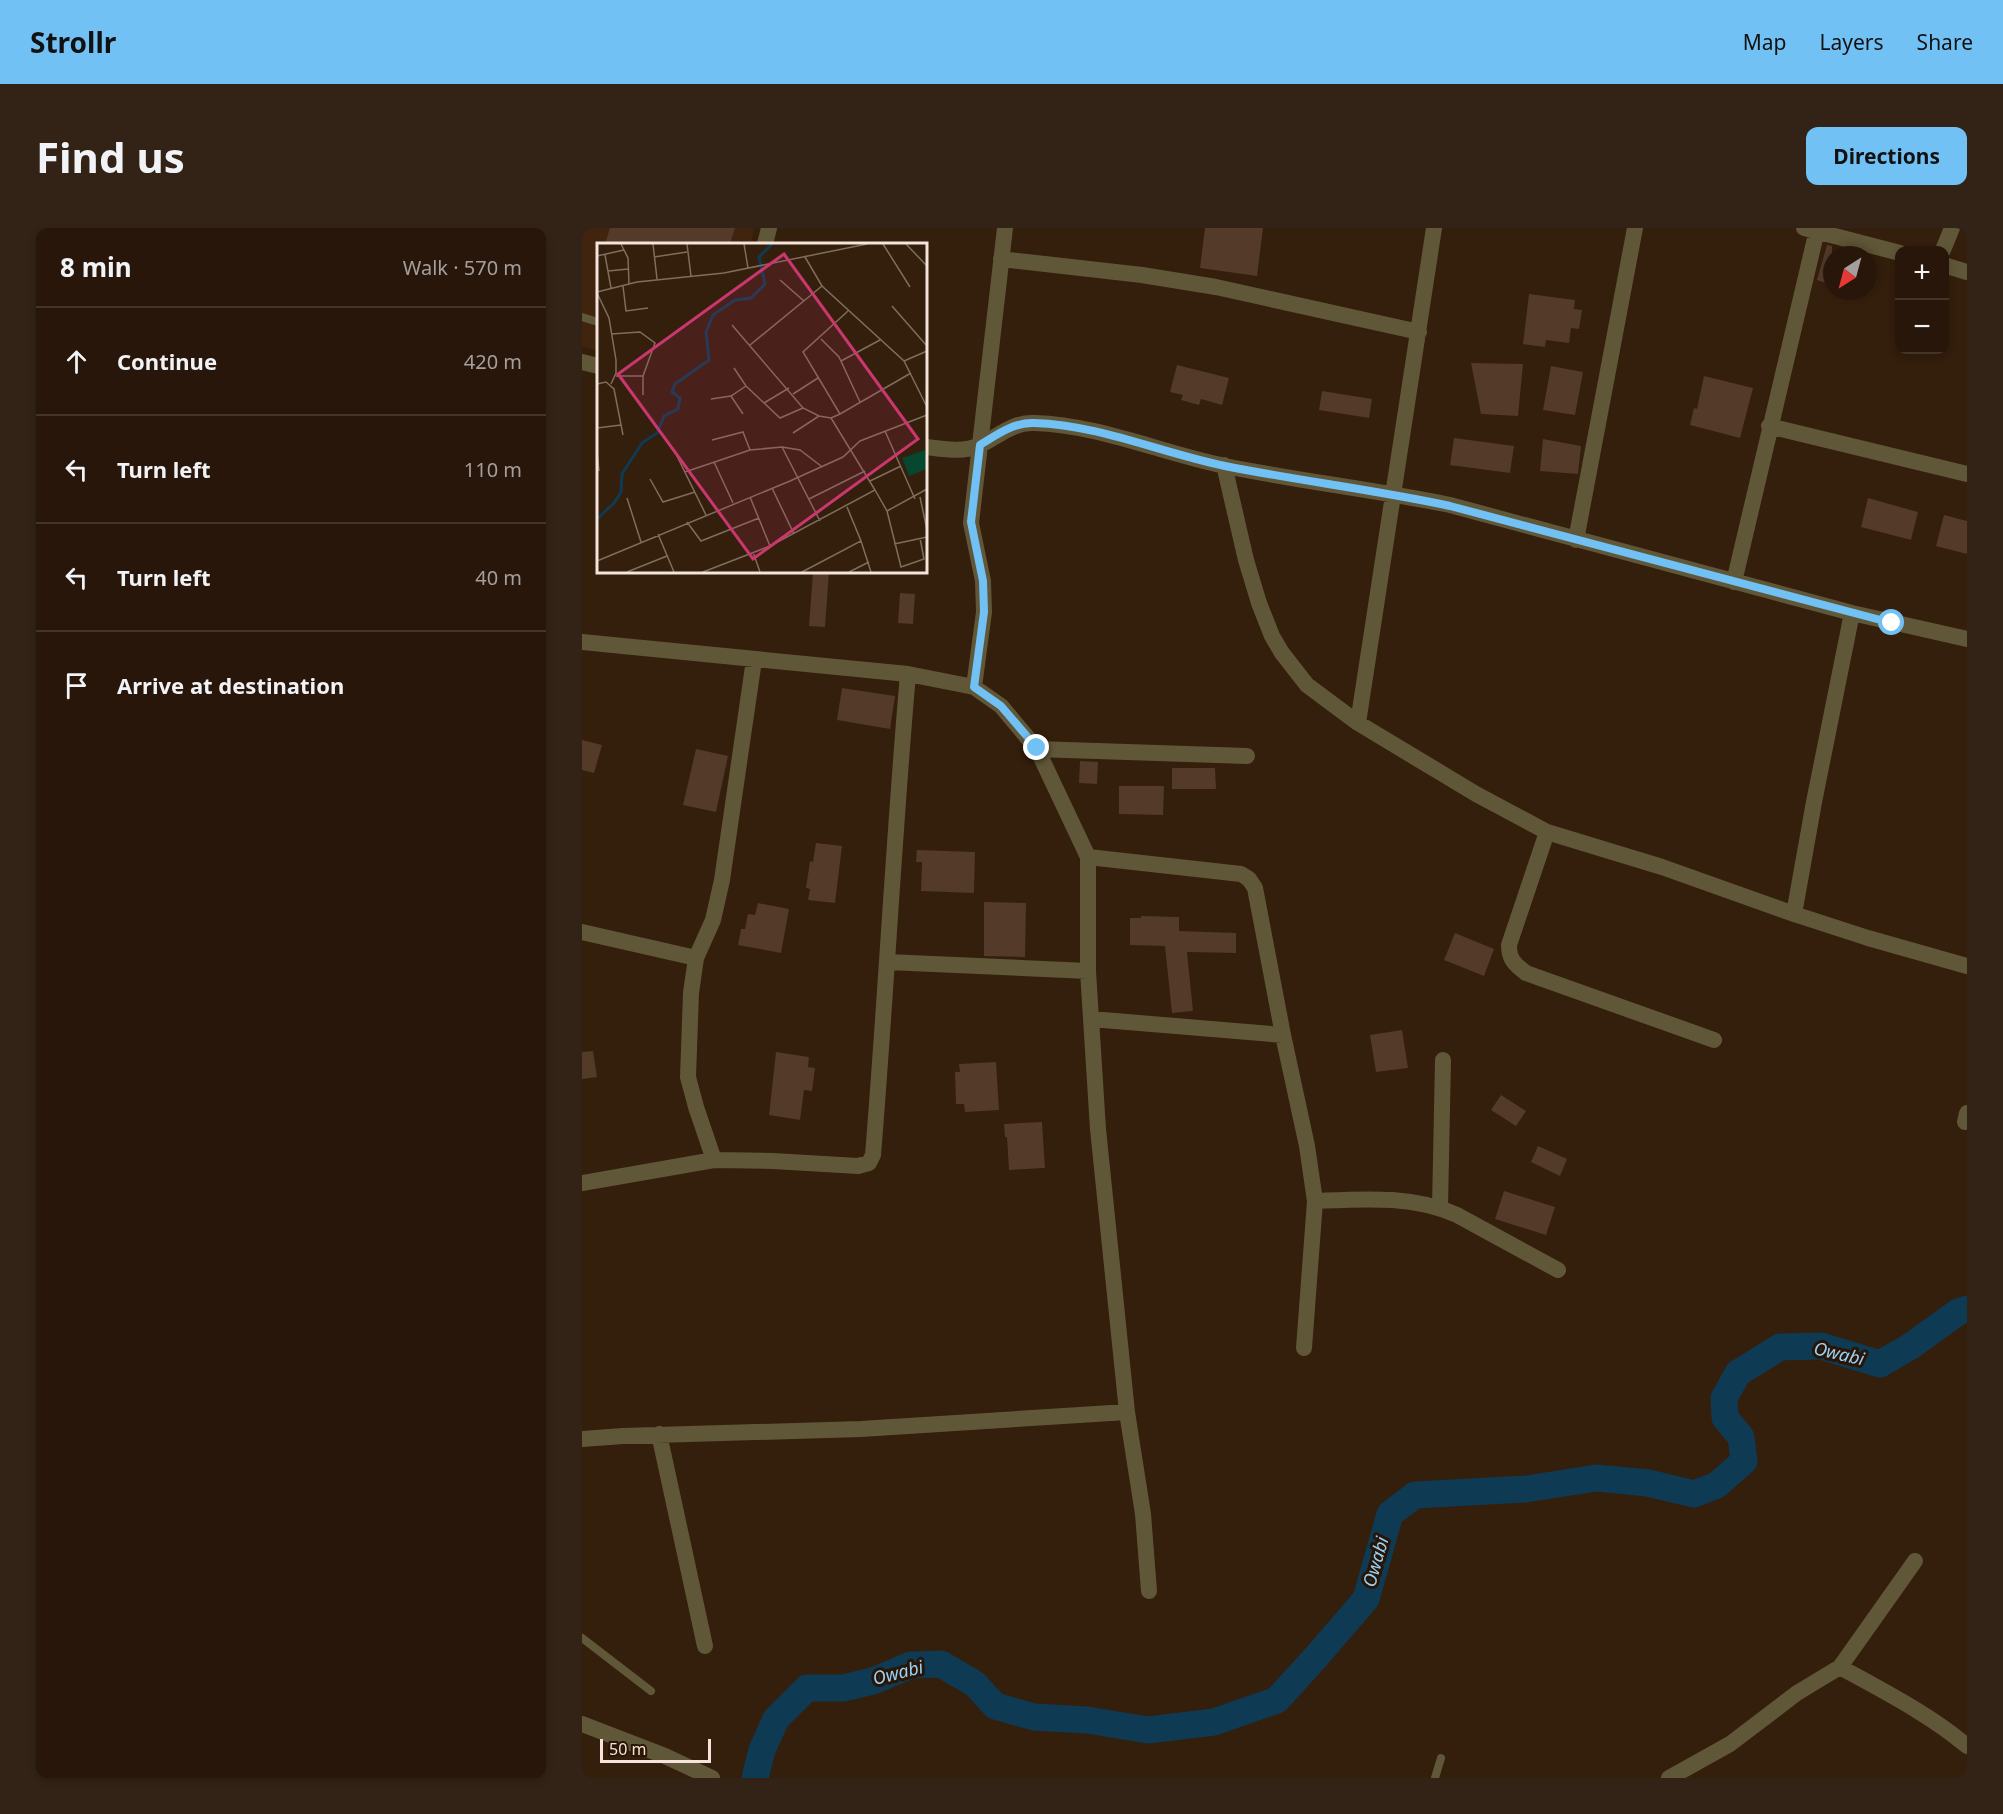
<!DOCTYPE html>
<html lang="en">
<head>
<meta charset="utf-8">
<style>
	body { margin:0; font-family:"Noto Sans",sans-serif; background:#332317; color:#f1f3f6 }
	.controls { position:absolute; right:18px; top:18px; display:grid; overflow:hidden; border-radius:12px; box-shadow:0 3px 9px #0003 }
	.controls button { width:54px; height:54px; display:grid; place-items:center; padding:0; border:0; border-bottom:2px solid #43352a; background:#271609; color:#f1f3f6; font:30px sans-serif }
	.compass { position:absolute; left:1241px; top:18px; width:54px; height:54px; border-radius:50%; background:#271609; box-shadow:0 3px 9px #0003; rotate:216deg }
	.scale { position:absolute; left:18px; bottom:15px; width:111px; box-sizing:border-box; padding-left:6px; border:3px solid #f4e4d9; border-top:0; font-size:16px; line-height:21px; white-space:nowrap; color:#f4e4d9; -webkit-text-stroke:4px #2a1404; paint-order:stroke }
	.stop { position:absolute; width:18px; height:18px; margin:-14px; border:4px solid #72c1f5; border-radius:50%; background:#fff }
	.stop.end { background:#72c1f5; border-color:#fff; box-shadow:0 2px 6px #0008 }
	.list { margin:0; padding:0; list-style:none }
	h2 { display:flex; justify-content:space-between; align-items:center; height:78px; margin:0; padding:0 24px; font-size:26px }
	h2 small { font-size:20px; font-weight:400; color:#a49f9c }
	.list li { display:grid; grid-template-columns:39px 1fr auto; gap:18px; align-items:center; box-sizing:border-box; height:108px; padding:0 24px; border-top:2px solid #43352a }
	.list b { display:block; font-size:22px; white-space:nowrap }
	.list em { font-size:20px; font-style:normal; color:#a49f9c }
	.icon { flex:none; width:33px; height:33px; fill:none; stroke:currentColor; stroke-width:2; stroke-linecap:round; stroke-linejoin:round }
	.map { position:relative; flex:none; width:1385px; height:1550px; overflow:hidden; border-radius:12px }
	header { display:flex; align-items:center; gap:36px; box-sizing:border-box; height:84px; padding:0 30px; background:#72c1f5; color:#111 }
	header strong { font-size:28px }
	nav { display:flex; gap:33px; margin-inline-start:auto; font-size:21px }
	.intro { display:flex; align-items:center; justify-content:space-between; box-sizing:border-box; height:144px; padding:0 36px }
	h1 { margin:0; font-size:42px }
	.button { padding:15px 27px; border-radius:12px; background:#72c1f5; color:#111; font-size:21px; font-weight:700 }
	main { display:flex; gap:36px; padding:0 36px }
	aside { flex:1; background:#271609; border-radius:12px; box-shadow:0 3px 9px #0003 }
	.map>svg:first-child { display:block }
	.built { fill:#41240d }
	.lines { fill:none; stroke-linecap:round; stroke-linejoin:round }
	.river { stroke:#0e3a53; stroke-width:27 }
	.building { fill:#533a29 }
	.lane { stroke:#605738; stroke-width:8 }
	.street { stroke:#605738; stroke-width:16 }
	.route { stroke:#72c1f5; stroke-width:8 }
	.labels { text-anchor:middle; stroke-width:6; stroke-linejoin:round; paint-order:stroke }
	.water-label { font-size:18px; font-style:italic; fill:#96d1f9; stroke:#2a1404 }
	.inset-river { fill:none; stroke:#0e3a53; stroke-width:3 }
	.inset-road { fill:none; stroke:#816d5e; stroke-width:1.5 }
	.view { fill:#ca376e; fill-opacity:0.15; stroke:#ca376e; stroke-width:3 }
	.inset-edge { fill:none; stroke:#f4e4d9; stroke-width:3 }
</style>
</head>
<body>
<header>
<strong>Strollr</strong>
<nav><a>Map</a><a>Layers</a><a>Share</a></nav>
</header>
<div class="intro"><h1>Find us</h1><a class="button">Directions</a></div>
<main>
<aside>
<h2>8 min<small>Walk · 570 m</small></h2>
<ul class="list">
<li><svg class="icon" aria-label="ahead" viewBox="0 0 24 24"><path d="M12 20V5M6 11l6-6 6 6"/></svg><div><b>Continue</b></div><em>420 m</em></li>
<li><svg class="icon" aria-label="left" viewBox="0 0 24 24"><path d="M17 20v-9H6M10 6l-5 5 5 5"/></svg><div><b>Turn left</b></div><em>110 m</em></li>
<li><svg class="icon" aria-label="left" viewBox="0 0 24 24"><path d="M17 20v-9H6M10 6l-5 5 5 5"/></svg><div><b>Turn left</b></div><em>40 m</em></li>
<li><svg class="icon" aria-label="arrive" viewBox="0 0 24 24"><path d="M6 21V4h12l-3 4 3 4H6"/></svg><div><b>Arrive at destination</b></div></li>
</ul>
</aside>
<div class="map">
<svg width="1385" height="1550" viewBox="0 0 1385 1550">
	<rect width="100%" height="100%" fill="#341e0c"/>
	<!-- built -->
	<path class="built" d="M0,0h172l-3,16h-153v107l-16,-5z"/>
	<g class="lines">
		<!-- river -->
		<path class="river" d="M173,1550l7,-28 14,-31 31,-31h36l30,-7 38,-16 30,-1 34,20 20,22 39,11 53,3 61,10 66,-8 63,-22 39,-43 50,-58 24,-85 25,-19 111,-6 70,-11 52,5 46,11 23,-9 27,-24 -3,-24 -16,-19 -1,-20 14,-25 42,-26 41,-1 59,18 31,-18 47,-34 9,-3"/>
	</g>
	<!-- building -->
	<path class="building" d="M28,0h125l-5,16h-125z
		M623,0h58l-6,48 -57,-8z
		M1245,17l5,1v39l-15,-5z
		M947,66l46,6 -1,9 8,1 -3,19 -8,-1 -2,15 -23,-3 -1,7 -22,-3z
		M889,135l52,1 -5,52 -37,-2z
		M595,137l52,13 -7,27 -21,-6 -2,6 -18,-5 2,-5 -13,-3z
		M969,138l32,6 -8,43 -32,-5z
		M1122,148l49,12 -13,50 -50,-13 4,-17 3,1z
		M740,163l50,8 -3,19 -50,-8z
		M872,210l60,8 -4,27 -60,-8z
		M961,211l38,7 -3,28 -38,-3z
		M1286,270l50,14 -7,28 -50,-13z
		M1362,287l23,6v33l-31,-8z
		M231,344h16l-4,55 -16,-1z
		M318,365l15,1 -2,30 -15,-1z
		M260,460l53,8 -5,33 -53,-9z
		M0,512l20,5 -8,28 -12,-3z
		M114,521l32,7 -12,56 -33,-7z
		M498,533l18,1 -1,22 -18,-1z
		M590,540h43l1,21h-44z
		M537,558h45l-1,29 -44,-1z
		M234,615l26,3 -7,57 -27,-3 2,-11 -4,-1 4,-27 3,1z
		M335,622l58,2 -1,41 -53,-2 1,-29h-6z
		M402,674l42,1 -1,54 -41,-1z
		M176,675l31,6 -8,44 -43,-8 3,-16h4l3,-15 7,1z
		M559,688l38,1v14l57,2v20l-49,-1 6,59 -21,2 -7,-67 -35,-1v-27h11z
		M873,705l39,16 -10,27 -40,-16z
		M820,802l6,38 -32,4 -6,-37z
		M11,823l4,26 -15,2v-27z
		M194,824l33,5 -1,10 7,1 -3,23 -8,-1 -4,30 -31,-5z
		M414,834l3,48 -34,2 -1,-8h-8l-1,-32h5l-1,-8z
		M919,867l25,16 -10,15 -25,-16z
		M460,894l3,46 -36,2 -2,-33h-2l-1,-13z
		M956,918l29,13 -7,17 -29,-14z
		M922,963l51,16 -9,28 -51,-16z"/>
	<g class="lines">
		<!-- lane -->
		<path class="lane" d="M0,89l16,5
			M0,1410l69,53
			M853,1550l6,-20"/>
		<!-- street -->
		<path class="street" d="M1222,0l96,25
			M183,16l4,-16
			M1361,22l9,-22
			M419,31l141,16 74,12 203,45
			M1362,37l23,7
			M0,134l16,4
			M1187,198l198,48
			M344,219c17,2 37,6 54,-2 18,-8 32,-23 54,-22 66,2 127,30 191,43 75,15 151,24 225,39l402,108 115,26
			M642,237l22,95 13,43 13,33 10,17 25,32 51,38 118,71 71,38 115,35 132,47 74,24 99,28
			M994,312l59,-312
			M1152,354l83,-352
			M0,414l326,32 66,13 27,19 36,43 51,108v114l10,158 29,283 16,102 6,77
			M392,459l10,-75 -1,-31 -12,-58 34,-295
			M776,495l76,-495
			M455,521l210,7
			M965,604l-38,113c0,14 5,19 17,28l188,67
			M506,629l153,17 8,5 6,9 28,147 24,111 8,55 -11,147
			M1212,686l20,-112 38,-189
			M0,704l114,26
			M306,734l200,9
			M509,791l192,16
			M1383,894l2,-9
			M132,932l-18,-53 -8,-30 3,-84 5,-35 17,-38 9,-40 32,-220
			M0,955l132,-23 59,1 85,5 11,-3 4,-8c13,-160 21,-321 35,-481
			M733,973c48,-2 97,-6 142,14l101,55
			M858,979l3,-147
			M77,1206l46,212
			M0,1211l41,-3 238,-7 266,-17
			M1258,1439c43,24 89,47 127,79
			M0,1496l83,32 47,22
			M1087,1550l61,-34 67,-51 43,-26 75,-106"/>
	</g>
	<g class="lines">
		<!-- route -->
		<path class="route" d="M455,520l-36,-42 -27,-19 10,-75 -1,-31 -12,-59 9,-77c16,-10 34,-23 54,-22 66,2 127,30 191,43 75,15 151,24 225,40l442,117"/>
	</g>
	<g class="labels">
		<!-- water labels -->
		<g class="water-label">
			<text transform="translate(1257 1126) rotate(13)" y="6">Owabi</text>
			<text transform="translate(794 1334) rotate(-74)" y="6">Owabi</text>
			<text transform="translate(316 1445) rotate(-14)" y="6">Owabi</text>
		</g>
	</g>
	<!-- overview -->
	<g transform="translate(15 15)">
		<rect width="330" height="330" fill="#341e0c"/>
		<path d="M328,207l2,19 -18,7 -7,-18z" fill="#064730"/>
		<path class="inset-river" d="M0,276l17,-16 7,-11 1,-18 20,-31 15,-10 7,-17 14,-7 2,-11 -8,-6 3,-8 34,-24 -3,-28 7,-17 22,-15 16,-2 14,-14 -6,-27 13,-13"/>
		<path class="inset-road" d="M24,1l7,14 1,26M56,1l4,35M90,1l4,32M147,1l4,24M286,1l27,43M309,1l21,22M8,12l6,33M0,13l27,-6M57,14l33,-5M208,14l17,29 82,75 23,46M11,28l20,-2M183,37l24,21M26,43l3,25 22,-3M0,49l40,-10 87,-9 143,-29M0,50l12,25 7,42v13l-5,11M295,63l35,40M135,82l71,83 16,8 12,2 9,-4 71,-41M14,91l29,-2 15,11 -12,33v19M224,96l18,18 21,45M153,102l72,-59M244,118l39,-21M307,118l23,-10M137,125l12,18 34,32 23,-10M19,133h27M0,141l9,-2 8,7 9,46M196,151l25,-16M134,153l12,18M114,156l20,-3 15,-10M167,160l25,-15M243,171l-37,-62 45,-41M0,185l24,-3M288,188l30,68M196,190l26,-17M115,197l31,-8 7,18M185,204l38,74M0,208l2,20M78,209l31,63M117,219l19,41M88,229l65,-22 32,-3 18,3 21,16M53,236l13,23 32,-10M273,238l31,-15M175,245l22,46M278,247l12,21 14,56 23,-8 -4,-21M153,254l20,49M323,254l7,33M30,255l14,44M212,256l56,-28M290,268l40,-22M90,279l14,19 58,-23M61,291l16,38M264,298l10,31M297,301l33,-7M156,309l7,20M0,318l193,-80 53,-24 17,-16 67,-26M30,329l40,-16M106,329l67,-26 105,-56 -44,-72M205,329l59,-31 -14,-34M252,329l20,-10"/>
		<path class="view" d="M187,11l134,185 -165,120 -135,-185z"/>
		<rect width="330" height="330" class="inset-edge"/>
	</g>
</svg>
<div class="controls">
<button>+</button>
<button>−</button>
</div>
<svg class="compass" viewBox="-18 -18 36 36"><path d="M0-13l5 13h-10z" fill="#e53935"/><path d="M0 13l5-13h-10z" fill="#a49f9c"/></svg>
<div class="scale">50 m</div>
<div class="stop" style="left:1310px;top:395px"></div>
<div class="stop end" style="left:455px;top:520px"></div>
</div>
</main>
</body>
</html>
